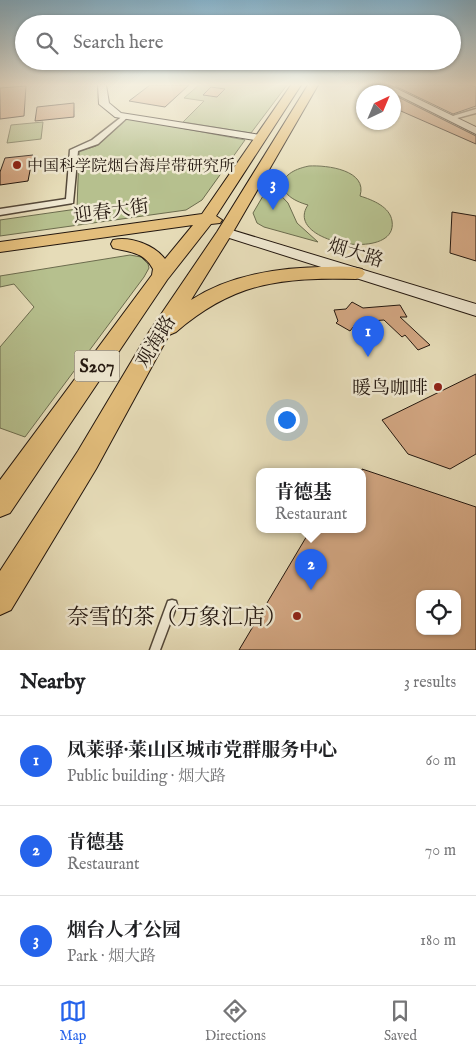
<!DOCTYPE html>
<html lang="en">
<head>
<meta charset="utf-8">
<style>
	body { margin:0; font-family:"IM FELL English","Noto Serif SC",serif; background:#f6f6f6; color:#202124 }
	.controls { position:absolute; right:15px; bottom:15px; display:grid; overflow:hidden; border-radius:10px; box-shadow:0 1px 4px #0004 }
	.controls button { width:45px; height:45px; display:grid; place-items:center; padding:0; border:0; border-bottom:1px solid #e0e0e0; background:#fff; color:#202124; font:25px sans-serif }
	.compass { position:absolute; left:356px; top:85px; width:45px; height:45px; border-radius:50%; background:#fff; box-shadow:0 1px 4px #0004; rotate:44deg }
	.you { position:absolute; left:286px; top:419px; width:18px; height:18px; margin:-12px; border:4px solid #fff; border-radius:50%; background:#1a73e8; box-shadow:0 0 0 8px #1a73e833 }
	.badge { display:grid; place-items:center; width:32px; height:32px; border-radius:50%; background:#2563eb; color:#fff; font-size:16px; font-weight:700 }
	.pin { position:absolute; translate:-50% -41px; filter:drop-shadow(0 1px 2px #0008) }
	.pin::after { content:''; position:absolute; top:26px; width:18px; height:15px; background:inherit; clip-path:polygon(0 0,100% 0,50% 100%) }
	.popup { position:absolute; left:256px; top:468px; width:110px; height:65px; box-sizing:border-box; display:grid; place-content:center; border-radius:10px; background:#fff; filter:drop-shadow(0 1px 4px #0005); font-size:16px; white-space:nowrap; color:#757577 }
	.popup b { font-size:19px; color:#202124 }
	.popup::after { content:''; position:absolute; left:50%; top:100%; margin-left:-10px; border:10px solid transparent; border-top-color:#fff }
	.list { margin:0; padding:0; list-style:none }
	h2 { display:flex; justify-content:space-between; align-items:center; height:65px; margin:0; padding:0 20px; font-size:21px }
	h2 small { font-size:16px; font-weight:400; color:#757577 }
	.list li { display:grid; grid-template-columns:32px 1fr auto; gap:15px; align-items:center; box-sizing:border-box; height:90px; padding:0 20px; border-top:1px solid #e0e0e0 }
	.list b { display:block; font-size:19px; white-space:nowrap }
	.list p { margin:0; font-size:16px; white-space:nowrap; color:#757577 }
	.list em { font-size:16px; font-style:normal; color:#757577 }
	.icon { flex:none; width:28px; height:28px; fill:none; stroke:currentColor; stroke-width:2; stroke-linecap:round; stroke-linejoin:round }
	.map { position:relative; flex:none; width:476px; height:650px; overflow:hidden }
	.search { position:absolute; background:#fff; box-shadow:0 1px 4px #0004; left:15px; right:15px; top:15px; height:55px; display:flex; align-items:center; gap:12px; box-sizing:border-box; padding:0 18px; border-radius:28px; color:#757577; font-size:19px }
	.sheet { height:335px; background:#fff }
	nav { display:flex; justify-content:space-around; align-items:center; box-sizing:border-box; height:70px; border-top:1px solid #e0e0e0; background:#fff; font-size:14px; color:#757577 }
	nav a { display:grid; justify-items:center; gap:2px }
	nav .on { color:#2563eb }
	.map>svg:first-child { display:block }
	.green { fill:#b6c08e; stroke:#6c6c4e }
	.building { fill:#d3a783; stroke:#23170f; fill-rule:evenodd }
	.lines { fill:none; stroke-linecap:round; stroke-linejoin:round }
	.lane-casing { stroke:#544839; stroke-width:3 }
	.street-casing { stroke:#544839; stroke-width:3 }
	.secondary-casing { stroke:#23170f; stroke-width:2 }
	.primary-casing { stroke:#23170f; stroke-width:2 }
	.lane { fill:#efe8d1; fill-rule:evenodd }
	.street { fill:#efe8d1; fill-rule:evenodd }
	.secondary { fill:#efe8d1; fill-rule:evenodd }
	.primary { fill:#e3be7c; fill-rule:evenodd }
	.poi-dot { fill:#8f2418; stroke:#efe8d1; stroke-width:2 }
	.labels { text-anchor:middle; stroke-width:5; stroke-linejoin:round; paint-order:stroke }
	.far-poi-label { font-size:16px; fill:#23170f; stroke:#efe8d1; text-anchor:start }
	.shield { fill:#efe8d1; stroke:#605649; stroke-width:1 }
	.shield-label { font-size:18px; font-weight:bold; fill:#23170f }
	.street-label { font-size:19px; fill:#23170f; stroke:#efe8d1 }
	.poi-label { font-size:19px; fill:#23170f; stroke:#efe8d1; text-anchor:end }
	.near-poi-label { font-size:22px; fill:#23170f; stroke:#efe8d1; text-anchor:end }
</style>
</head>
<body>
<div class="map">
<svg width="476" height="650" viewBox="0 0 476 650">
	<rect width="100%" height="100%" fill="#e6dcb8"/>
	<filter id="stains"><feTurbulence type="fractalNoise" baseFrequency=".004" numOctaves="4"/><feColorMatrix values="0 0 0 0 .2 0 0 0 0 .09 0 0 0 0 .02 0 0 0 .5 -.17"/></filter>
	<radialGradient id="worn" r=".72"><stop offset=".6" stop-color="#630" stop-opacity="0"/><stop offset="1" stop-color="#630" stop-opacity=".3"/></radialGradient>
	<!-- green -->
	<path class="green" d="M199,85h88l-36,48 -68,-11 21,-21 -20,-3z
		M127,118l118,22 -43,60 -16,10 -186,26v-16l77,-11 2,-58 17,-5z
		M43,122l-2,17 -34,4 4,-18z
		M309,166c18,-1 59,4 51,30 13,4 30,11 32,25 7,42 -110,22 -84,-16 -33,-9 -34,-32 1,-39z
		M270,184l18,19 9,20 21,19 -54,-15 -7,-4 -4,-10z
		M130,255l11,2 7,7 1,4 -5,9 -119,160 -25,-9v-81l34,-40 -20,-23 -14,3v-11z"/>
	<!-- building -->
	<path class="building" d="M150,85h39l-24,22 -36,-6z
		M399,85h72l5,2v19l-23,8 -58,-28z
		M26,86l-2,30 -24,3v-31z
		M211,87l14,2 -8,8 -14,-2z
		M394,95l82,41v8l-82,-36z
		M74,103v14l-39,4 2,-14z
		M33,155l-5,26 -28,4v-13l5,-14z
		M452,212l24,4v45l-26,-8z
		M352,302l11,6 37,-3 7,12h-7l30,28 -12,5 -13,-15 -3,2 -18,-17 -27,2 -7,9 -14,-8 2,-2 -4,-11 12,-1z
		M476,374v80l-26,15 -42,-15 -26,-34z
		M362,469l114,38v143h-237l72,-121h51zM420,594h37v37h-37z"/>
	<g class="lines">
		<!-- lane casing -->
		<g class="lane-casing">
			<path id="lane" d="M172,600l4,1 1,4 -17,45h-10l18,-49z"/>
		</g>
		<!-- street casing -->
		<g class="street-casing">
			<path id="street" d="M476,109v4l-26,7 -4,-2z
				M124,115l5,1 -31,28 -20,7 -5,52 -73,12v-6l66,-10 4,-49 22,-10z"/>
		</g>
		<!-- secondary casing -->
		<g class="secondary-casing">
			<path id="secondary" d="M98,85h8l3,18 12,10 139,22 5,3 -5,3 -145,-24 -16,-13z
				M378,85h11l87,42v7z
				M225,228l251,76v12l-256,-81 -2,-3 2,-3z"/>
		</g>
		<!-- primary casing -->
		<g class="primary-casing">
			<path id="primary" d="M291,85h10l-85,131 6,4 -2,3 -9,1 -44,56 -157,233 -10,4v-37l152,-205 1,-6c-9,-17 -23,-17 -40,-21l-2,-4 2,-4c18,-4 41,5 52,19l28,-34 -193,27v-10l202,-28z
				M308,85h10l-85,147 -42,68c40,-26 90,-33 137,-33 11,-1 23,-1 34,2l3,4 -3,4 -6,2c-74,-2 -122,3 -180,53l-7,3 -73,134 -85,141 -11,5v-44l78,-120 71,-119 68,-100z"/>
		</g>
		<!-- lane -->
		<use href="#lane" class="lane"/>
		<!-- street -->
		<use href="#street" class="street"/>
		<!-- secondary -->
		<use href="#secondary" class="secondary"/>
		<!-- primary -->
		<use href="#primary" class="primary"/>
	</g>
	<!-- sky -->
	<linearGradient id="sky" x2="0" y2="1"><stop stop-color="#87b7d2"/><stop offset="0.48" stop-color="#f4efdf"/><stop offset="1" stop-color="#f4efdf" stop-opacity="0"/></linearGradient>
	<rect width="476" height="176" fill="url(#sky)"/>
	<!-- markers -->
	<g class="poi-dot">
		<circle cx="17" cy="165" r="5"/>
		<circle cx="438" cy="387" r="5"/>
		<circle cx="297" cy="616" r="5"/>
	</g>
	<g class="labels">
		<!-- far-poi labels -->
		<g class="far-poi-label">
			<text x="27" y="171">中国科学院烟台海岸带研究所</text>
		</g>
		<!-- shield labels -->
		<rect class="shield" x="74.5" y="350.5" width="45" height="31" rx="4"/>
		<g class="shield-label">
			<text x="97" y="372">S207</text>
		</g>
		<!-- street labels -->
		<g class="street-label">
			<text transform="translate(111 210) rotate(-8)" y="7">迎春大街</text>
			<text transform="translate(356 252) rotate(17)" y="7">烟大路</text>
			<text transform="translate(155 341) rotate(-59)" y="7">观海路</text>
		</g>
		<!-- poi labels -->
		<g class="poi-label">
			<text x="428" y="394">暖鸟咖啡</text>
		</g>
		<!-- near-poi labels -->
		<g class="near-poi-label">
			<text x="287" y="624">奈雪的茶（万象汇店）</text>
		</g>
	</g>
	<rect width="100%" height="100%" filter="url(#stains)"/>
	<rect width="100%" height="100%" fill="url(#worn)"/>
</svg>
<div class="controls">
<button><svg class="icon" aria-label="locate" viewBox="0 0 24 24"><circle cx="12" cy="12" r="6"/><path d="M12 2v4M12 18v4M2 12h4M18 12h4"/></svg></button>
</div>
<svg class="compass" viewBox="-18 -18 36 36"><path d="M0-13l5 13h-10z" fill="#e53935"/><path d="M0 13l5-13h-10z" fill="#757577"/></svg>
<div class="you"></div>
<div class="pin badge" style="left:368px;top:357px">1</div>
<div class="pin badge" style="left:311px;top:590px">2</div>
<div class="popup"><b>肯德基</b>Restaurant</div>
<div class="pin badge" style="left:273px;top:210px">3</div>
<div class="search"><svg class="icon" aria-label="search" viewBox="0 0 24 24"><circle cx="10" cy="10" r="6"/><path d="M15 15l6 6"/></svg>Search here</div>
</div>
<section class="sheet">
<h2>Nearby<small>3 results</small></h2>
<ul class="list">
<li><span class="badge">1</span><div><b>凤莱驿·莱山区城市党群服务中心</b><p>Public building · 烟大路</p></div><em>60 m</em></li>
<li><span class="badge">2</span><div><b>肯德基</b><p>Restaurant</p></div><em>70 m</em></li>
<li><span class="badge">3</span><div><b>烟台人才公园</b><p>Park · 烟大路</p></div><em>180 m</em></li>
</ul>
</section>
<nav>
<a class="on"><svg class="icon" aria-label="map" viewBox="0 0 24 24"><path d="M3 6l6-2 6 2 6-2v14l-6 2-6-2-6 2zM9 4v14M15 6v14"/></svg>Map</a>
<a><svg class="icon" aria-label="directions" viewBox="0 0 24 24"><path d="M12 3l9 9-9 9-9-9zM9 14v-3h6M13 9l2 2-2 2"/></svg>Directions</a>
<a><svg class="icon" aria-label="saved" viewBox="0 0 24 24"><path d="M7 4h10v16l-5-4-5 4z"/></svg>Saved</a>
</nav>
</body>
</html>
